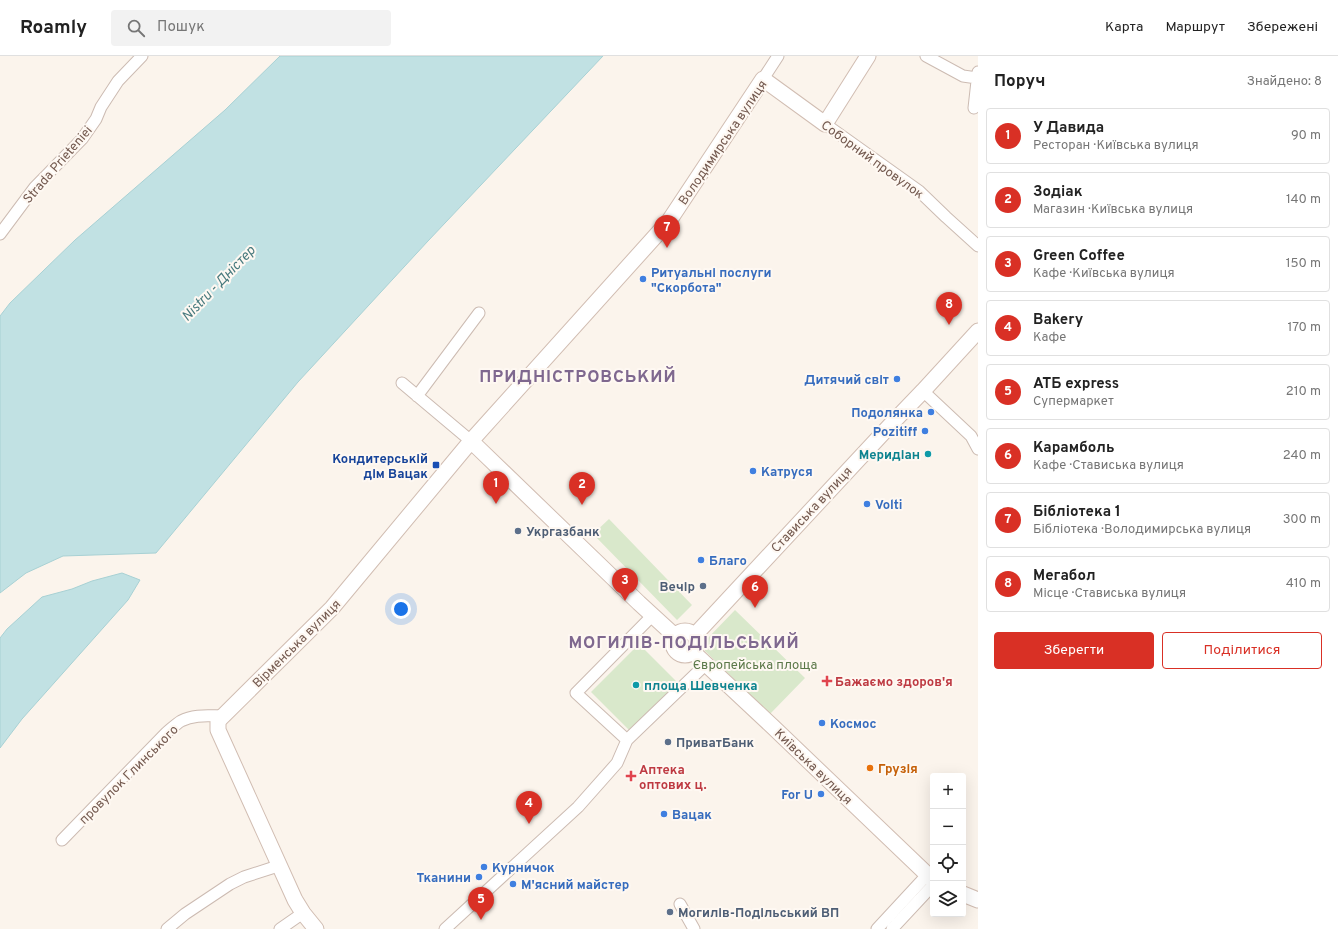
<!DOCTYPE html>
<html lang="uk">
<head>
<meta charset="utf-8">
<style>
	body { margin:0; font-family:Overpass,sans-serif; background:#f2f2f2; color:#222 }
	.controls { position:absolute; right:12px; bottom:12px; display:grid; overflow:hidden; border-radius:4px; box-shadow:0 4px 16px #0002 }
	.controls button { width:36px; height:36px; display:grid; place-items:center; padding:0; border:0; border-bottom:1px solid #e0e0e0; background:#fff; color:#222; font:20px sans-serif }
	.you { position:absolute; left:401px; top:553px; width:14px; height:14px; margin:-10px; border:3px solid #fff; border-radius:50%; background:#1a73e8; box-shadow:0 0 0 6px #1a73e833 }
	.badge { display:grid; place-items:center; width:26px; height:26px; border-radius:50%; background:#d93025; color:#fff; font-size:13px; font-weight:700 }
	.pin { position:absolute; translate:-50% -33px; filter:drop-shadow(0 1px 2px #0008) }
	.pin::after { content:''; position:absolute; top:21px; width:14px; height:12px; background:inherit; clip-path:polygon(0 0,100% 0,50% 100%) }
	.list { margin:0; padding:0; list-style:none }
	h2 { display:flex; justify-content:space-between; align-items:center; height:52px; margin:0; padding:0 16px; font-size:17px }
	h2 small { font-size:13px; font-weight:400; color:#767676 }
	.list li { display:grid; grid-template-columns:26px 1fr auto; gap:12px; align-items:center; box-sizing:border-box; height:56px; margin:0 8px 8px; padding:0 8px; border:1px solid #e0e0e0; border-radius:4px }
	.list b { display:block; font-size:15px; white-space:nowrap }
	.list p { margin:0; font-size:13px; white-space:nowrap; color:#767676 }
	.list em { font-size:13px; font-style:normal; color:#767676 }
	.actions { display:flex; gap:8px; padding:12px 16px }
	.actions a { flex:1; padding:9px 0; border:1px solid #d93025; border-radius:4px; text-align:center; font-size:14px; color:#d93025 }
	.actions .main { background:#d93025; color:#fff }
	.icon { flex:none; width:22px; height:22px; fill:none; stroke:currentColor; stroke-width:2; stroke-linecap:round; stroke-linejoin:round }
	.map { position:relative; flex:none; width:978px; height:873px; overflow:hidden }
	header { display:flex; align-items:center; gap:24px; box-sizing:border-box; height:56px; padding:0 20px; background:#fff; border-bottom:1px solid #e0e0e0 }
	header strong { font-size:19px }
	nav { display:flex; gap:22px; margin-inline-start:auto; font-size:14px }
	.search { width:280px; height:36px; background:#f2f2f2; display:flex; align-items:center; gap:10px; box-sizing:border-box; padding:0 14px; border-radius:4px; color:#767676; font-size:15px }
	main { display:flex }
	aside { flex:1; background:#fff }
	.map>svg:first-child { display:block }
	.green { fill:#d9e8cb }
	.water { fill:#c1e1e3; stroke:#a8d1d4 }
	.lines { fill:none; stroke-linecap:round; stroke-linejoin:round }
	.street-casing { stroke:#ccbbb2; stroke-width:13 }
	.secondary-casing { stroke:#d1bdb2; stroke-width:17 }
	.street { stroke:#fff; stroke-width:11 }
	.secondary { stroke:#fff; stroke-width:15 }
	.shop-dot { fill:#3f7fe0; stroke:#fef8f2; stroke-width:1.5 }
	.culture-dot { fill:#0f9aa8; stroke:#fef8f2; stroke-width:1.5 }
	.transit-dot { fill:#1a4fb4; stroke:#fef8f2; stroke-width:1.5 }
	.service-dot { fill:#5c6f8a; stroke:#fef8f2; stroke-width:1.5 }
	.health-dot { fill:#e0444e; stroke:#fef8f2; stroke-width:1.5 }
	.food-dot { fill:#e8710a; stroke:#fef8f2; stroke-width:1.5 }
	.labels { text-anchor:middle; stroke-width:4; stroke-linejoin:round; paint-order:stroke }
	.street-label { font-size:13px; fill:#745a50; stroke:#fef8f2 }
	.shop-label { font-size:13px; font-weight:bold; fill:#366cbe; stroke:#fef8f2; text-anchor:start }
	.culture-label { font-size:13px; font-weight:bold; fill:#0d838f; stroke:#fef8f2; text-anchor:end }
	.transit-label { font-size:13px; font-weight:bold; fill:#164399; stroke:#fef8f2; text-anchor:end }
	.service-label { font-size:13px; font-weight:bold; fill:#4e5e75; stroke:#fef8f2; text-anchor:start }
	.park-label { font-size:13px; fill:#5b7849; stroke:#fef8f2 }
	.health-label { font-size:13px; font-weight:bold; fill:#be3a42; stroke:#fef8f2; text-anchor:start }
	.food-label { font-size:13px; font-weight:bold; fill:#c56008; stroke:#fef8f2; text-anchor:start }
	.water-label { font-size:14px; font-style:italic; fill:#487a7e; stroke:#fef8f2 }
	.district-label { font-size:17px; font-weight:bold; letter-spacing:1px; fill:#7f688f; stroke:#fef8f2 }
</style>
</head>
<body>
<header>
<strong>Roamly</strong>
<div class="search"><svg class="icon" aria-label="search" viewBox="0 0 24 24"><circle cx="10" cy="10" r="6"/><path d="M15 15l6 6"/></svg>Пошук</div>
<nav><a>Карта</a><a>Маршрут</a><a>Збережені</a></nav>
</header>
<main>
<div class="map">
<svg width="978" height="873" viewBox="0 0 978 873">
	<rect width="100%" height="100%" fill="#fbf4ec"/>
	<!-- green -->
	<path class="green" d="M609,463l83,86 -15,15 -84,-86z
		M735,554l70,68 -35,36 -65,-63v-10z
		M639,588l39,39 -48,48 -39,-39z"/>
	<!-- water -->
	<path class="water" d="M280,0h323l-175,185 -130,141 -142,171 -93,3 -37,17 -26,20v-277l10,-13 65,-63 150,-130z
		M122,517l18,7 -12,20 -106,119 -22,29v-110l7,-9 35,-32 30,-8 20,-8z"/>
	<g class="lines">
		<!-- street casing -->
		<g class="street-casing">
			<path id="street" d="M926,0l37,20 14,2
				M763,23l15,-23
				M974,52l4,-36
				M825,68l94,67 27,26 32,29
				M0,178l35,-47 47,-48 14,-20 5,-12 17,-26 24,-25
				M402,327l69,58
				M923,335l48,45 7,13
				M417,340l62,-83
				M627,684l-51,-47 76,-77
				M62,784l104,-107c5,-4 10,-9 15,-12 13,-7 28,-5 41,-5
				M680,848l14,25
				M167,873l18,-15 45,-30 14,-7 34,-11
				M280,873l23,-16
				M445,873l133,-122 39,-44 10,-23 79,-76
				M877,873l50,-54
				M892,873l41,-44"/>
		</g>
		<!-- secondary casing -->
		<g class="secondary-casing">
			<path id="secondary" d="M471,385l168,162 36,33
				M673 587a12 12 0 1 1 24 0a12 12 0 1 1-24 0Z
				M695,579l201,-216 27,-28 55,-60
				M694,597l78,73 161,154
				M963,838l15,6
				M316,873l-13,-16 -8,-13 -77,-170v-8l2,-3 112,-111 139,-167 198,-220 94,-142 62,45 43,-68"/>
		</g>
		<!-- street -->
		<use href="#street" class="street"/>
		<!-- secondary -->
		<use href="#secondary" class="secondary"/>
	</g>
	<!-- markers -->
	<g class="shop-dot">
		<circle cx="643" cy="223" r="4"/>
		<circle cx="897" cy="323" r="4"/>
		<circle cx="931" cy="356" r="4"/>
		<circle cx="925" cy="375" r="4"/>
		<circle cx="753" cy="415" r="4"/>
		<circle cx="867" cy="448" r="4"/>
		<circle cx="701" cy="504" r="4"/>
		<circle cx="822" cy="667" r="4"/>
		<circle cx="821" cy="738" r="4"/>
		<circle cx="664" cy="758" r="4"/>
		<circle cx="484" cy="811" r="4"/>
		<circle cx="479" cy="821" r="4"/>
		<circle cx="513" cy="828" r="4"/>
	</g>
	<g class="culture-dot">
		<circle cx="928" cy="398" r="4"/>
		<circle cx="636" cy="629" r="4"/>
	</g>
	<rect class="transit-dot" x="432" y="405" width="8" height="8" rx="2"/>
	<g class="service-dot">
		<circle cx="518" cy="475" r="4"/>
		<circle cx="703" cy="530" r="4"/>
		<circle cx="668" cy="686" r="4"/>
		<circle cx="670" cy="856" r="4"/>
	</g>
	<g class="health-dot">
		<path d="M825 619h4v4h4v4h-4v4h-4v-4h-4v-4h4z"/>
		<path d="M629 714h4v4h4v4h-4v4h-4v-4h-4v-4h4z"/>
	</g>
	<circle class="food-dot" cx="870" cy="712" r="4"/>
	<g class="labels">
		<!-- street labels -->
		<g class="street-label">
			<text transform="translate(722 86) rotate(-56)" y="5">Володимирська вулиця</text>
			<text transform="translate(873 103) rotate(36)" y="5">Соборний провулок</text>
			<text transform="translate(57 108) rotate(-49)" y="5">Strada Prieteniei</text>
			<text transform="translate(811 453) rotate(-47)" y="5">Стависька вулиця</text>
			<text transform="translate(296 587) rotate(-45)" y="5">Вірменська вулиця</text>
			<text transform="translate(814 710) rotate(44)" y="5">Київська вулиця</text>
			<text transform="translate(128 718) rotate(-45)" y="5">провулок Глинського</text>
		</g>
		<!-- shop labels -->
		<g class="shop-label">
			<text x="651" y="221">Ритуальні послуги<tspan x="651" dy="15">"Скорбота"</tspan></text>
			<text x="889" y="328" text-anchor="end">Дитячий світ</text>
			<text x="923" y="361" text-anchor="end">Подолянка</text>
			<text x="917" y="380" text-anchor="end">Pozitiff</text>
			<text x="761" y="420">Катруся</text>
			<text x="875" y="453">Volti</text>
			<text x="709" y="509">Благо</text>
			<text x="830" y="672">Космос</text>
			<text x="813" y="743" text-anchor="end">For U</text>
			<text x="672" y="763">Вацак</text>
			<text x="492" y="816">Курничок</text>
			<text x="471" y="826" text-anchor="end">Тканини</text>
			<text x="521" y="833">М'ясний майстер</text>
		</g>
		<!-- culture labels -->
		<g class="culture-label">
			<text x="920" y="403">Меридіан</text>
			<text x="644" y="634" text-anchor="start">площа Шевченка</text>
		</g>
		<!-- transit labels -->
		<g class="transit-label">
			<text x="428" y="407">Кондитерській<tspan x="428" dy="15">дім Вацак</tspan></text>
		</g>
		<!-- service labels -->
		<g class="service-label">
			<text x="526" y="480">Укргазбанк</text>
			<text x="695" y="535" text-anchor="end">Вечір</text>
			<text x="676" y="691">ПриватБанк</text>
			<text x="678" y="861">Могилів-Подільський ВП</text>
		</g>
		<!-- park labels -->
		<g class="park-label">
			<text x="755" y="613">Європейська площа</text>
		</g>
		<!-- health labels -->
		<g class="health-label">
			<text x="835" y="630">Бажаємо здоров'я</text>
			<text x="639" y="718">Аптека<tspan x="639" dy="15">оптових ц.</tspan></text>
		</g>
		<!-- food labels -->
		<g class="food-label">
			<text x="878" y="717">Грузія</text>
		</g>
		<!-- water labels -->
		<g class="water-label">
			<text transform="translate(218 227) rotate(-46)" y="5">Nistru - Дністер</text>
		</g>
		<!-- district labels -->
		<g class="district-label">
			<text x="578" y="326">ПРИДНІСТРОВСЬКИЙ</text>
			<text x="684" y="592">МОГИЛІВ-ПОДІЛЬСЬКИЙ</text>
		</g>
	</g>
</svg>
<div class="controls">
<button>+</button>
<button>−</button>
<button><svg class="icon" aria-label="locate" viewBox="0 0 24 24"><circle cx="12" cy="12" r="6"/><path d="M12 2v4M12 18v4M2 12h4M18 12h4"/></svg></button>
<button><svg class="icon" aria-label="layers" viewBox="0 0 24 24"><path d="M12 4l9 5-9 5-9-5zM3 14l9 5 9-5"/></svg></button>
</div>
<div class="you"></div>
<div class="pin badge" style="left:496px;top:448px">1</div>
<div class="pin badge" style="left:582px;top:449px">2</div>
<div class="pin badge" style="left:625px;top:545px">3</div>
<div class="pin badge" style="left:529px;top:768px">4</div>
<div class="pin badge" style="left:481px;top:864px">5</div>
<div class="pin badge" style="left:755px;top:552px">6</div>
<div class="pin badge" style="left:667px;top:192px">7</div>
<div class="pin badge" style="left:949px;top:269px">8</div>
</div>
<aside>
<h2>Поруч<small>Знайдено: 8</small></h2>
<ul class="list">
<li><span class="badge">1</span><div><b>У Давида</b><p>Ресторан · Київська вулиця</p></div><em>90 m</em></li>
<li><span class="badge">2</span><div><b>Зодіак</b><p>Магазин · Київська вулиця</p></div><em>140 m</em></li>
<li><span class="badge">3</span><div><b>Green Coffee</b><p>Кафе · Київська вулиця</p></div><em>150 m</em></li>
<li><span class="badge">4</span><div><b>Bakery</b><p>Кафе</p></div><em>170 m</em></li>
<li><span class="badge">5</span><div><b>АТБ express</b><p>Супермаркет</p></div><em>210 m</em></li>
<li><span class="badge">6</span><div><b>Карамболь</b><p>Кафе · Стависька вулиця</p></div><em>240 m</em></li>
<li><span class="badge">7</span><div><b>Бібліотека 1</b><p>Бібліотека · Володимирська вулиця</p></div><em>300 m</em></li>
<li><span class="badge">8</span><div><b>Мегабол</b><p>Місце · Стависька вулиця</p></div><em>410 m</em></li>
</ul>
<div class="actions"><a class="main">Зберегти</a><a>Поділитися</a></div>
</aside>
</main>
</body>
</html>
